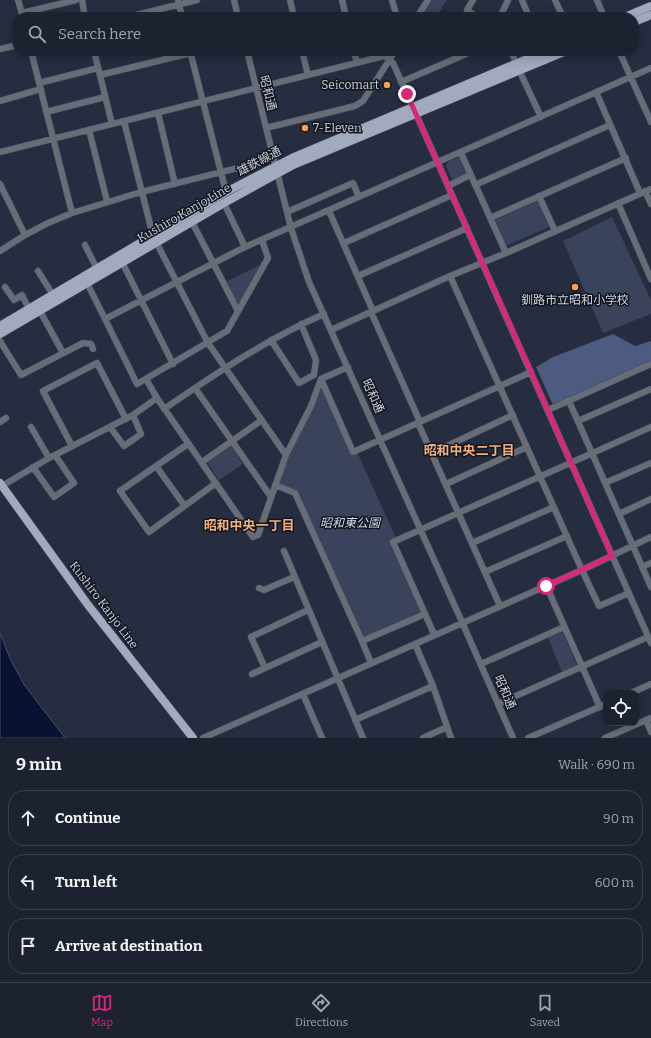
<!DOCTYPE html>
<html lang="en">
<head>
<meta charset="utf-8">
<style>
	body { margin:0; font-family:Bitter,"Noto Sans JP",serif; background:#252a38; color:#f1f3f6 }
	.controls { position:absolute; right:12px; bottom:12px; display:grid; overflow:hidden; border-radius:8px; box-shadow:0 2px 10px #0003 }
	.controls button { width:36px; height:36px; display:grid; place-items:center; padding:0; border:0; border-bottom:1px solid #3a3f4c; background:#1c2230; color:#f1f3f6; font:20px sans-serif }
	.stop { position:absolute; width:12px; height:12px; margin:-9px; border:3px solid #db2777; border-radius:50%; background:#fff }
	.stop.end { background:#db2777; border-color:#fff; box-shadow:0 1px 4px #0008 }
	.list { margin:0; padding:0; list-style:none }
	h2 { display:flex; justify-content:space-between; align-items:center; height:52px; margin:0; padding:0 16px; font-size:17px }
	h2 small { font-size:13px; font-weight:400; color:#a0a4ab }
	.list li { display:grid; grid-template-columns:26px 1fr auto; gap:12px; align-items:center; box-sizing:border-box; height:56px; margin:0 8px 8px; padding:0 8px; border:1px solid #3a3f4c; border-radius:16px }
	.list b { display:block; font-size:15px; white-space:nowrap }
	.list em { font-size:13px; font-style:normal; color:#a0a4ab }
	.icon { flex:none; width:22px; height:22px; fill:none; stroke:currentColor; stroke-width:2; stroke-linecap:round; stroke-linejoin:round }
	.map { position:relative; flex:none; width:651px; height:738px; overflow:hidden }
	.search { position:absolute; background:#1c2230; box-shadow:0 2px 10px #0003; left:12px; right:12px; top:12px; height:44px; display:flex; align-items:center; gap:10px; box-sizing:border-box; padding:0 14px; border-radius:16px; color:#a0a4ab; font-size:15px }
	.sheet { height:244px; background:#1c2230 }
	nav { display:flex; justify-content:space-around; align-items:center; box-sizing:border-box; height:56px; border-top:1px solid #3a3f4c; background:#1c2230; font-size:11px; color:#a0a4ab }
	nav a { display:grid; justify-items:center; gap:2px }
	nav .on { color:#db2777 }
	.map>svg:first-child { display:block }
	.green { fill:#3a435b }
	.forest { fill:#4d5b81 }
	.water { fill:#0a1232; stroke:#444b66 }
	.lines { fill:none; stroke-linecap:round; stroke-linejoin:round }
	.minor-casing { stroke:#444b5c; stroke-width:7 }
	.major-casing { stroke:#444b5c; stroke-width:9 }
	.minor { stroke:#686c76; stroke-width:6 }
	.major { stroke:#a2aabf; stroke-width:8 }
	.route { stroke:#db2777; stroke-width:5 }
	.poi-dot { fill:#fb9e50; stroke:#12151e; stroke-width:1.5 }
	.labels { text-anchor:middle; stroke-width:3; stroke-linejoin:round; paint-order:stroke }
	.poi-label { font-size:12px; fill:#ccd1de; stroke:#12151e; text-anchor:end }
	.street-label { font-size:12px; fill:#ccd1de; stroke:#12151e }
	.park-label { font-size:12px; font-style:italic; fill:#cfd9f3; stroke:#12151e }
	.neighbourhood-label { font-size:13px; font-weight:bold; fill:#f0af7d; stroke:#12151e }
</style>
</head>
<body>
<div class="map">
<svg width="651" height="738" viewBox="0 0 651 738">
	<rect width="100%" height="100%" fill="#262d40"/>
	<!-- green -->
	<path class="green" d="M432,0h15l-11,17h-15z
		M459,157l8,18 -14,6 -7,-15 2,-4z
		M538,201l11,26 -43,19 -11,-26z
		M612,217l39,83v14l-48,19 -40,-92z
		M262,264l-22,38h-4l-9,-21z
		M323,389l29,64 5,-1 39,86 -5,2 32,73 -60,25 -66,-147 -19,-7 11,-28 30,-66z
		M231,446l12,18 -24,16 -12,-18z
		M563,632l14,34 -15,6 -14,-34z"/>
	<!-- forest -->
	<path class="forest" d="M613,334l22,12 16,-5v21l-98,43 -17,-38 17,-10z"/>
	<!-- water -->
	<path class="water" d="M0,633l11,28 14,25 40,52h-65z"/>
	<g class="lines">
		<!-- minor casing -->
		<g class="minor-casing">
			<path id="minor" d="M18,0l5,17
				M82,0l3,17
				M178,0l4,17
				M234,0l4,17
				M290,0l4,17
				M342,0l4,17
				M392,0l5,17
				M473,0l-6,10 10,7
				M522,0l7,17
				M555,0l8,17
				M597,0l7,17
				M22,13l54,-13
				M128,17l69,-17
				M417,17l11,-17
				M500,17l8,-17
				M0,49l17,-4
				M31,51l41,162
				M94,51l18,73
				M190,51l36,141
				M247,51l44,177 18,54 153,340 51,116
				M302,51l6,24
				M354,51l3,12
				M511,51l5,12
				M619,51l32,71
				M519,70l22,47
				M100,75l91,-22
				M401,82l72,-31
				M39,83l59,-15
				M596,92l44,101
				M0,101l41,-12
				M46,112l59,-15
				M158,113l17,71
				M124,121l29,115 55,107 78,112
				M266,128l89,-22 8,-5 32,-50
				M89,130l18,71
				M0,152l384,-96 6,3 3,4 27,60 231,520
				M461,153l45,100
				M0,184l25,51
				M475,185l135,-60
				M448,186l22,-11
				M645,191l6,13
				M539,196l16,35
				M224,203l21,44
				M618,203l33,76
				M329,211l44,100
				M287,212l66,-29 6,14
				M490,218l136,-60
				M192,222l46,89
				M262,240l6,18 -41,73 -90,53 -32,-65 140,-72 406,-179
				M344,243l108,-48
				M85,245l12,24
				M0,251l25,-16 23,-12 24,-10 69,-21 117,-29
				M122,262l51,102
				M38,271l15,24
				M358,276l109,-48
				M450,276l132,294 17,36 30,-13
				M87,283l18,36
				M5,287l9,13 8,-5 7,14
				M40,311l23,42
				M371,312l49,110
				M331,330l119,-54 56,-23 145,-64
				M271,340l28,43 15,-8 2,-15 -15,-36
				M0,341l21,34 62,-32 8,1 2,5
				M348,367l-27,12 32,73 178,-80
				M146,379l11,19 96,139 5,-2 28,-80 25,-49 10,-27
				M195,388l76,109
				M569,401l82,186
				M164,409c51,-35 103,-70 160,-95
				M548,410l103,-46
				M578,421l73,-32
				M0,422l6,-4
				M418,423l82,183
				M31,427l18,31
				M110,427l14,19 17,-12 -8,-19
				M188,444l-68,47 29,41 67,-49
				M72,446l-29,-55 54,-28 29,56
				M432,453l81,-38
				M202,462l60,-42
				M156,466l28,39
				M33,467l21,30 20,-14 -19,-28
				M605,483l46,-20
				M446,484l81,-37
				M275,485l20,8 67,148 9,22
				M2,486l47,-28 84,-43 24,-17
				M619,514l32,-15
				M472,543l82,-36
				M284,551l79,187
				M642,567l9,-4
				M485,572l82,-36
				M546,585l54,122
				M259,588l5,2 30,-13
				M434,634l-41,-92 258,-115
				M362,641l63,-27
				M415,644l18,42 18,52
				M481,664l83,-37
				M265,668l-14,-31 57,-27
				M252,674l70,-32
				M631,693l20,-9
				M303,694l19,44
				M498,704l150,-67
				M355,720l78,-34
				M646,720l5,12
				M203,738l379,-168 69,-33
				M423,738l24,-11
				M528,738l78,-34
				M605,738l46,-20"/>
		</g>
		<!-- major casing -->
		<g class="major-casing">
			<path id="major" d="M625,17l26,-11
				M634,22l17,-7
				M0,326l226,-134 66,-34 254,-107
				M0,334l224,-131 69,-38 273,-114
				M0,483l88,122 105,133"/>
		</g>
		<!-- minor -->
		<use href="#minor" class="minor"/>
		<!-- major -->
		<use href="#major" class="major"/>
	</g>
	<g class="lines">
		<!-- route -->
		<path class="route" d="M407,94l124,278 81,184 -66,30"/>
	</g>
	<!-- markers -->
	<g class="poi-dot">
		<circle cx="387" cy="85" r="4"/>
		<circle cx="305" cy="128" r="4"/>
		<circle cx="575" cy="287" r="4"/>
	</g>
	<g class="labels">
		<!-- poi labels -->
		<g class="poi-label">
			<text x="379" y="89">Seicomart</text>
			<text x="313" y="132" text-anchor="start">7-Eleven</text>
			<text x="575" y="304" text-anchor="middle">釧路市立昭和小学校</text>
		</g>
		<!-- street labels -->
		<g class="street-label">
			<text transform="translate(268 93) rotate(76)" y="4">昭和通</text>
			<text transform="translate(259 161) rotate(-28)" y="4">雄鉄線通</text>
			<text transform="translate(184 213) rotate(-30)" y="4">Kushiro Kanjo Line</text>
			<text transform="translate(373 396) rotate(66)" y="4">昭和通</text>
			<text transform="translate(104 605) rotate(53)" y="4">Kushiro Kanjo Line</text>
			<text transform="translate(505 692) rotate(67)" y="4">昭和通</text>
		</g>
		<!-- park labels -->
		<g class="park-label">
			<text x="350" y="527">昭和東公園</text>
		</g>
		<!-- neighbourhood labels -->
		<g class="neighbourhood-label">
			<text x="469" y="455">昭和中央二丁目</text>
			<text x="249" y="530">昭和中央一丁目</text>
		</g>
	</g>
</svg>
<div class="controls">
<button><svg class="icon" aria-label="locate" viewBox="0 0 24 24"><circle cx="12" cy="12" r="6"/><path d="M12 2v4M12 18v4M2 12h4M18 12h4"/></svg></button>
</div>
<div class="stop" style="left:546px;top:586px"></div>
<div class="stop end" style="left:407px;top:94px"></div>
<div class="search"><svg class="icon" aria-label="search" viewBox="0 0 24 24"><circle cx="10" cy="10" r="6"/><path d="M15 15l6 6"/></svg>Search here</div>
</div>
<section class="sheet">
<h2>9 min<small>Walk · 690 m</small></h2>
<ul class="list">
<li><svg class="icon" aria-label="ahead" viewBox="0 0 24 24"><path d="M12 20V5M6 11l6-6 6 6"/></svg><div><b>Continue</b></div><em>90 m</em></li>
<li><svg class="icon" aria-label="left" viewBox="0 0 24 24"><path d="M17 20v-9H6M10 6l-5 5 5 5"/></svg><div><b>Turn left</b></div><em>600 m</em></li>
<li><svg class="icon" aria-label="arrive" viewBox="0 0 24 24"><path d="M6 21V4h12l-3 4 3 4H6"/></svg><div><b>Arrive at destination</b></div></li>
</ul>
</section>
<nav>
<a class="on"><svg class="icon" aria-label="map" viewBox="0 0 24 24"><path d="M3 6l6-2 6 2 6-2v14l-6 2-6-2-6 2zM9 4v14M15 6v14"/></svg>Map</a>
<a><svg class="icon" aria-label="directions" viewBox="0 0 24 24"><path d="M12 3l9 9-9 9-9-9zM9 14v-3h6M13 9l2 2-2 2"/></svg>Directions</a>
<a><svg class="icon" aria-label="saved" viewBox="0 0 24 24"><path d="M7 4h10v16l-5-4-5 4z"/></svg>Saved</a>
</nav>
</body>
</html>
